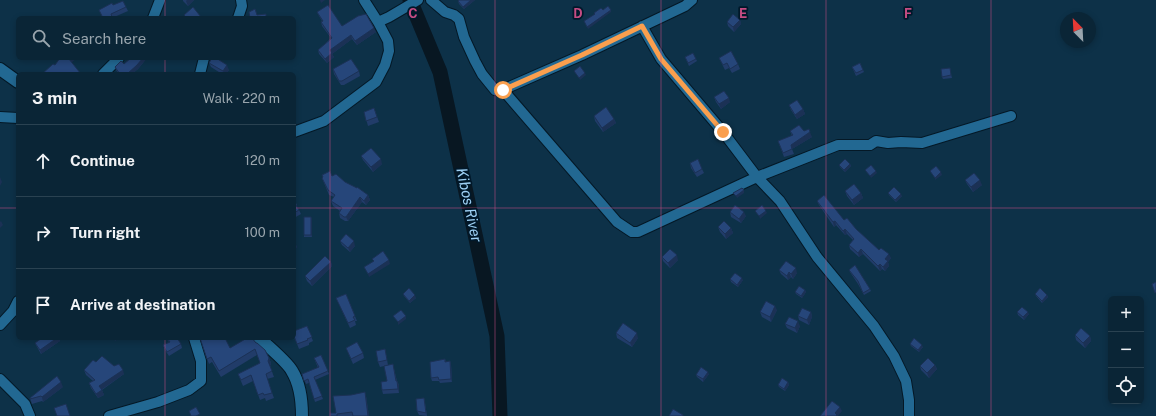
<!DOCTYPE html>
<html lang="en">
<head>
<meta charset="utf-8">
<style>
	body { margin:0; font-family:"Public Sans",sans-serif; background:#183142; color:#f1f3f6 }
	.controls { position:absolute; right:12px; bottom:12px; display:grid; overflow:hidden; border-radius:6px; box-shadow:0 2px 6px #0003 }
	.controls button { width:36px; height:36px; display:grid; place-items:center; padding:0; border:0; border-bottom:1px solid #2a4251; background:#0a2536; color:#f1f3f6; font:20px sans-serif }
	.compass { position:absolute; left:1060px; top:12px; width:36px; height:36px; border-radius:50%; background:#0a2536; box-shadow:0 2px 6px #0003; rotate:336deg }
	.stop { position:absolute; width:12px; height:12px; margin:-9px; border:3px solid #fa9f4e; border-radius:50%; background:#fff }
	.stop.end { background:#fa9f4e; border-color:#fff; box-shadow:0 1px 4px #0008 }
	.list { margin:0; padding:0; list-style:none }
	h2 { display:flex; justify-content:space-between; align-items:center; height:52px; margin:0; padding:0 16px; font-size:17px }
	h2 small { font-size:13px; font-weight:400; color:#99a5ad }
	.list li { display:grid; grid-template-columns:26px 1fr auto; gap:12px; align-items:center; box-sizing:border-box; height:72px; padding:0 16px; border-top:1px solid #2a4251 }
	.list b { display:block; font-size:15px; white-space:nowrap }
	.list em { font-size:13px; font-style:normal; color:#99a5ad }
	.icon { flex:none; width:22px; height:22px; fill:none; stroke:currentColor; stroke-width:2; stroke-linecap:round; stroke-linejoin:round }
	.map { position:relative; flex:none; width:1156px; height:416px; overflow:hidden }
	.search { position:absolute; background:#0a2536; box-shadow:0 2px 6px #0003; left:16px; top:16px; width:280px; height:44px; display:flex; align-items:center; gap:10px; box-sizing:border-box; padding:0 14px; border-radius:6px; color:#99a5ad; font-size:15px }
	.panel { position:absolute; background:#0a2536; box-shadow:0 2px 6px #0003; left:16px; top:72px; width:280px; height:268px; border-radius:6px }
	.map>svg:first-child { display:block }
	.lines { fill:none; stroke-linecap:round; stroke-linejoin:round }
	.river { stroke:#081722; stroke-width:15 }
	.street-casing { stroke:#041826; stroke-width:12 }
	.secondary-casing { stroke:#041826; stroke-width:14 }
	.street { stroke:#226892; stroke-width:10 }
	.secondary { stroke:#226892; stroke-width:12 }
	.wall { fill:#213c69 }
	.shaded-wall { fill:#1b3155 }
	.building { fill:#26467a; stroke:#1b3155 }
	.route { stroke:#fa9f4e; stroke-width:5 }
	.grid { fill:none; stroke:#c54c83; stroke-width:1; stroke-opacity:0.55 }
	.labels { text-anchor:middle; stroke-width:3.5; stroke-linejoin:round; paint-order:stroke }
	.water-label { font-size:15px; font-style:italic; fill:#9ed1f5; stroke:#00182a }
	.grid-label { font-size:13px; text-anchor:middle; font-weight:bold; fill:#c54c83; stroke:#00182a; stroke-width:3.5; stroke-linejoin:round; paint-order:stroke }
</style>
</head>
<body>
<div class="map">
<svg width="1156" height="416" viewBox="0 0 1156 416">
	<rect width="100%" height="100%" fill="#0d3148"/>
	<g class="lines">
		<!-- river -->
		<path class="river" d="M410,0l30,72 57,264 3,80"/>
		<!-- street casing -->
		<g class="street-casing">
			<path id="street" d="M364,0l14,22
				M431,0l14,12 9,3 5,4 5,18 11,24 7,13 13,16 5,1 82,-36 103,-49 7,-6
				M153,18l7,-18
				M238,18l4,-12 -1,-6
				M642,26l19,33 62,73 34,45 23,24 37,56 57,69 20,30 12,25 3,19v16
				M103,74l16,-16
				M200,74l4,-16
				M503,90l114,132 15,10h6l119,-55 81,-32h32l6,-4 12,2 13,-1 21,1 89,-27
				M0,117l18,1
				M294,132l30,-11 52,-39 9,-17 4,-14 -1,-10 -10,-19 11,-5 29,-17
				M0,325l13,-14 5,-10
				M0,379l25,25 5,12
				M109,416l49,-14 31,-12 12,-9v-20l-7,-23"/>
		</g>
		<!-- secondary casing -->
		<g class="secondary-casing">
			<path id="secondary" d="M0,69l18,13
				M259,338c8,7 29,25 33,33 8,13 10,30 10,45"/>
		</g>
		<!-- street -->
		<use href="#street" class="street"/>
		<!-- secondary -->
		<use href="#secondary" class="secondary"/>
	</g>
	<!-- wall -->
	<path class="wall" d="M183,0h11l-6,6 -5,-5z
		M475,0l-11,9 -5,-5 -1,-3z
		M113,5l13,2 2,4 -16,7h-9l-4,-8z
		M317,12l25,14 34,6 -19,13 -5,-6 -20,15 2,3 -7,6 -8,-9 -1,-4 13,-12 -9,-12 -1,-4 1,-1 -3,-5z
		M740,20l1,4 -7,8 -6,-6 -1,-4z
		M685,57l11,2 1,2 -8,5z
		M131,58h16l-9,11 -6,5h-13l-3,-4 -1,-3 9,-3z
		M719,58l19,6 2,5 -8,4 -3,-5 -4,2z
		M209,63l20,7 -3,4h-4l-11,-7z
		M860,63l4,9 -8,4 -4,-9z
		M333,69l26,2 1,5 -16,9h-3l-7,-11z
		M950,70l2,8 -9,1 -1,-2z
		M714,97l16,5 -9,7 -5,-7z
		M789,105l14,4 2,5 -8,5 -6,-9z
		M374,108l5,14 -11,4 -4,-14z
		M594,116l20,3 2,4 -13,9 -8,-11z
		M790,131h14l8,6 -20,12 2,5 -10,3 -6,-16 14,-5z
		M361,156l21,8 -9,8 -10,-12z
		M690,163l12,6 2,4 -7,4 -6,-9z
		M850,164l1,2 -6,6 -5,-5 -1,-2z
		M332,176l13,6 23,13 2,5 -4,5 -4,-3 -14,19h-3l-5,-3 -1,-5 1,-2 -7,-5 -2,-5 3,-4 -5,-2 -7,-17z
		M965,180l17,5 -9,7 -6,-8z
		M845,191l16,2 2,5 -9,7 -7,-9z
		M888,193l14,3 -6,6 -7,-7z
		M294,199l3,6 -1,1 3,4 2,4 -7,4z
		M817,201l39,28 23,21 12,8 -3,4 1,4 -4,5 -3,-2 -2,2 -17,-17 -4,3 -9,-8 -1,-4 4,-5 -6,-6 -2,1 -9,-10 -2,2 -15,-22z
		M730,212l16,4 -5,7 -10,-6z
		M311,217l1,3v17h-8v-2z
		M718,227l13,1 2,5 -7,6 -6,-7z
		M340,241l15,5 -5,6 -8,-7z
		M662,257l16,3 -8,8 -7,-7z
		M331,262l1,4 -20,20 -5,-5 -2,-5z
		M779,270l18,3 -4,6 -2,-2 -3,3 -7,-6z
		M849,270l21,19 1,2 -7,4 -6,-11 -8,-12z
		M730,279l13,1 -5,7 -7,-5z
		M805,290l1,2 -4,6 -6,-4 -1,-2z
		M346,294l11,27h-2l1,4 -6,3 -14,-30z
		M403,294l13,4 -6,5 -6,-7z
		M1035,294l12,1 1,2 -6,6 -6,-7z
		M777,310l-6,12 -9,-5 -2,-5z
		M811,312l1,5 -3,8 -10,-5 -1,-4z
		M1017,312l12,2 -5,6 -6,-5z
		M785,324l15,2 -3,7 -10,-5z
		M307,326l6,15 -4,2v2l-10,4 -5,-13z
		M616,333l22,5 -6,9 -15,-9z
		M1075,335l15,1 1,5 -6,7 -9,-8z
		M42,338h17l1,3 -19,13 -4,-7 -2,-4z
		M166,338h11l4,6 1,4 -13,8 -4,-6 -2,-5 6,-3z
		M256,343l13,15 2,5 -1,3 4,11 -7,2 7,19 -8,3 -1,-3 -5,2 -7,-19 -10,5 -5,-12 22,-11 -3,-8 -36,22 -9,-15 -3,2 -3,-8 24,-8z
		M910,344l13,3 -4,5 -8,-6z
		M346,348l17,5 1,5 -11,6z
		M385,349l1,5 2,11 -8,2 -2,-5z
		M321,355l8,19 -14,6 8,19 -8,3 -6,-19 -3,1 -4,-10 16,-6 -4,-10z
		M445,359l1,3 4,-1 1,3 1,18 -12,1 -1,-2h-7l-1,-3z
		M96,362l18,4 10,8 -22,16 2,5 -6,3 -7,-10 -2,-5 4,-2 -7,-6 -2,-5z
		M935,365l2,4 -8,9 -8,-8 -1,-4z
		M394,369l3,12 2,4v8l-16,1 -1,-4z
		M709,374l-6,8 -6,-5 -1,-2z
		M788,382l1,3 -4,6 -6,-4 -1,-2z
		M63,387l-20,15 -1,-1 -10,3 -2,-6z
		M366,396l3,20h-39l6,-3z
		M424,398l1,5 2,13 -8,-1 -2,-4z"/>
	<!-- shaded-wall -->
	<path class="shaded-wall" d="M187,0h7l-6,6 -2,-5z
		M320,0h5l-4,3z
		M471,0h4l-11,9 -1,-2z
		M611,10v2l-23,17 -1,-2z
		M740,20l1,4 -7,8 -1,-5z
		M374,28l2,4 -19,13 -2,-4z
		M351,35l1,4 -20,15 2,3 -7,6 -2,-4 5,-9z
		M70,58h7l-6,5 -2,-4z
		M143,58h4l-9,11 -6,5h-5z
		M227,65l2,5 -3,4h-2l-1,-3z
		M585,73l1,2 -6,5 -1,-2z
		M729,98l1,4 -9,7 -2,-5z
		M803,109l2,5 -8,5 -2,-4z
		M614,119l2,4 -13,9 -1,-4z
		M810,132l2,5 -20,12 -1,-4z
		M381,159l1,5 -9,8 -2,-5z
		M850,164l1,2 -6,6 -1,-2z
		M876,171l1,2 -6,5 -1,-2z
		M941,172l1,3 -7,5v-2z
		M0,177l2,5 -2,4z
		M980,180l2,5 -9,7 -2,-5z
		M744,190v3l-7,5 -1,-2z
		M861,193l2,5 -9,7 -2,-5z
		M901,194l1,2 -6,6 -1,-2z
		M368,195l2,5 -4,5 -2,-4z
		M360,197l2,5 -14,19 -2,-4z
		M766,211l1,2 -7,6 -1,-3z
		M744,212l2,4 -5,7 -2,-4z
		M311,217l1,3v17l-1,-2z
		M1,221l2,4 -3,3v-6z
		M835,221l1,4 -2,2 -1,-5z
		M731,228l2,5 -7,6 -1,-5z
		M845,229l2,5 -2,1 -2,-4z
		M354,241l1,5 -5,6 -2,-4z
		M295,242l2,5 -3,5v-8z
		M861,249l2,5 -4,3 -1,-4z
		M889,254l2,4 -3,4 1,4 -4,5 -2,-4 2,-8z
		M677,255l1,5 -8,8 -2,-5z
		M389,260l1,4 -21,13 -1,-3z
		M331,262l1,4 -20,20 -2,-5z
		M880,264l2,5 -2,2 -2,-5z
		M796,268l1,5 -4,6 -2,-5z
		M789,272l2,5 -3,3 -1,-4z
		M742,278l1,2 -5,7 -1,-2z
		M805,290l1,2 -4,6 -1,-2z
		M415,295l1,3 -6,5 -1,-2z
		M1047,295l1,2 -6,6v-2z
		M775,306l2,4 -6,12 -1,-5z
		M811,312l1,5 -3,8 -2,-5z
		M1028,312l1,2 -5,6 -1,-3z
		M406,316v3l-8,6v-3z
		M798,321l2,5 -3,7 -2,-5z
		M637,333l1,5 -6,9 -2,-4z
		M1090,336l1,5 -6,7 -2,-5z
		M57,338h2l1,3 -19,13 -1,-4z
		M114,338h5l-4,3z
		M922,345l1,2 -4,5 -1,-2z
		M269,358l2,5 -1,3 -2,-5z
		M450,361l1,3 1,18 -1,-3z
		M393,364l1,5 3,16v-4l2,4v8l-1,-4z
		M935,365l2,4 -8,9 -2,-5z
		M123,370l1,4 -23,16 -2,-4z
		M708,372l1,2 -6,8v-3z
		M61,382l2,5 -20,15 -1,-5z
		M788,382l1,3 -4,6 -1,-2z
		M102,390l2,5 -6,3 -2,-4z
		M365,392l1,4 3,20h-1z
		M840,407l2,4 -4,5h-2l-1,-3z"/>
	<!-- building -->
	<path class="building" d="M459,0h12l-8,7 -5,-6z
		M123,1l3,6 -15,7 1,3 -2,1h-7l-4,-8 13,-7 1,2z
		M328,5l14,21 16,-10 8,-2 8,14 -19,13 -4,-6 -21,15 2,3 -7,6 -7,-9 14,-12 -11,-16 2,-1 -6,-9z
		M608,6l3,4 -24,17 -3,-6 11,-7 -1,-1 7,-5 2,2z
		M193,7l8,10 -1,1h-13l-3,-3z
		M255,9l2,6 9,-1v4h-16l-1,-6z
		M733,14l7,6 -7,7 -6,-5z
		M731,51l7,13 -8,5 -3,-6 -4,2 -4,-7z
		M693,53l3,6 -8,4 -3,-6z
		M60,58h10l-1,1 12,15h-39l11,-10 2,1z
		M131,58h12l-6,7 -10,9h-7l-5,-7 6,-6 3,3z
		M212,58h4l11,7 -4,6 -14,-8z
		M351,59l8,12 -17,10h-3l-6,-12z
		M860,63l3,7 -7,3 -4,-6z
		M580,66l5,7 -6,5 -5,-7z
		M950,68l1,7 -9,2 -1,-8z
		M724,91l5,7 -10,6 -5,-7z
		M797,100l6,9 -8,6 -6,-10z
		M606,107l8,12 -12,9 -8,-12z
		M374,108l3,9 -11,4 -2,-9z
		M799,125l5,6 5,-2 1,3 -19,13 1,4 -9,4 -5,-12 15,-6 -3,-4z
		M371,148l10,11 -10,8 -10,-11z
		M698,159l4,10 -7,4 -5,-10z
		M845,159l5,5 -6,6 -5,-5z
		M871,165l5,6 -6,5 -5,-6z
		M936,166l5,6 -6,6 -5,-7z
		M330,171l2,5 4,-2 9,8 12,6v-1l11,8 -4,6 -4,-4 -14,20h-2l-5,-4 3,-5 -11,-7 4,-6 -7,-5 -6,-12 1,-1 -1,-2z
		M974,173l6,7 -9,7 -6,-7z
		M854,184l7,9 -9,7 -7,-9z
		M894,187l7,7 -6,6 -7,-7z
		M742,188l2,2 -8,6 -3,-3z
		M824,195l20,25 3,-2 9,11 23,21 2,-2 8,6 -4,5 3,2 -5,6 -3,-3 -2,2 -17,-17 -3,4 -9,-8 5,-6 -9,-10 -2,2 -8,-10 -2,1 -16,-21z
		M294,199l2,2 -2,1 5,8 -5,3z
		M735,205l9,7 -5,7 -9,-7z
		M762,205l4,6 -7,5 -4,-5z
		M304,217h7v18h-7z
		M724,221l7,7 -6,6 -7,-7z
		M346,234l8,7 -6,7 -8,-7z
		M670,249l7,6 -9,8 -6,-6z
		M383,251l6,9 -21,14 -4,-7 10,-6 -2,-2z
		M325,256l6,6 -21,19 -5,-5z
		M786,261l10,7 -5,6 -2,-2 -2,4 -8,-6z
		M855,265l15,24 -7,4 -5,-12 -9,-11z
		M735,273l7,5 -5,7 -7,-6z
		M1156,282v10l-1,1 -3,-9z
		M799,286l6,4 -4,6 -6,-4z
		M409,288l6,7 -6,6 -6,-7z
		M1040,288l7,7 -5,6 -7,-7z
		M346,294l9,22 -2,1 2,3 -7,3 -12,-25z
		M766,301l9,5 -5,11 -10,-5z
		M1022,307l6,5 -5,5 -6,-5z
		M802,308l9,4 -4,8 -9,-4z
		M401,310l5,6 -8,6 -5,-6z
		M789,317l9,4 -3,7 -10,-4z
		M623,323l14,10 -7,10 -14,-10z
		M307,326l5,11 -5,2 1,1 -11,4 -3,-8v-5z
		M1081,328l9,8 -7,7 -8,-8z
		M42,338h15l-17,12 -5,-7z
		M167,338h10l4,6 -14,8 -4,-7 7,-3z
		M200,338h25l5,10 17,-10h5l4,5h1l8,7 4,8 -1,3 4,10 -6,3 6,19 -8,2 -1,-2 -5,2 -7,-20 -10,5 -3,-6 22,-11 -5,-14 -36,22 -8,-14 -4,2z
		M914,338l8,7 -4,5 -8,-6z
		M357,342l6,11 -12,6 -5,-11z
		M385,349l2,11 -9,2 -2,-11z
		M321,355l7,16 -14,6 8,19 -8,3 -6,-20 -4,2 -2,-7 17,-7 -5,-9z
		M102,356l12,10 5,-2 4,6 -24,16 3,4 -6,4 -7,-11 6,-3 -11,-10 9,-10 3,2z
		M928,358l7,7 -8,8 -7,-7z
		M445,359v3l5,-1 1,18 -12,1 -1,-3 -7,1 -1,-16z
		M393,364l3,17h1l1,8 -16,1 -1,-8 6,-1 -3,-15z
		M701,367l7,5 -5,7 -7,-4z
		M57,376l4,6 -19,15 -1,-1 -11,3v-1z
		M782,378l6,4 -4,7 -6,-4z
		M365,392l3,24h-15l-1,-4 -15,2v2h-7v-3h6l-3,-17 18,-1z
		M424,398l2,15 -9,-2 -1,-12z
		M832,401l8,6 -5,6 2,2 -1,1h-16z
		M66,404l4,12h-13l-3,-8z
		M196,407l4,7 -4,2h-5l-2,-5z
		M673,409l10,6v1h-14z"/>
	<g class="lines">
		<!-- route -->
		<path class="route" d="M503,90l79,-35 60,-29 19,33 62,73"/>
	</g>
	<!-- grid -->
	<path class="grid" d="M165,0v18M330,0v416M495,0v416M661,0v416M826,0v416M991,0v416M165,58v16M0,208h18M294,208h862M165,338v78"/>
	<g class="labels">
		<!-- water labels -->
		<g class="water-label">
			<text transform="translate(469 205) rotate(78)" y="5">Kibos River</text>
		</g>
	</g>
	<g class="grid-label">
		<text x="413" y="18">C</text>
		<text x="578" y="18">D</text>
		<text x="743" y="18">E</text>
		<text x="908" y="18">F</text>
	</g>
</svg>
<div class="controls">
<button>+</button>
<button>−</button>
<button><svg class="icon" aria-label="locate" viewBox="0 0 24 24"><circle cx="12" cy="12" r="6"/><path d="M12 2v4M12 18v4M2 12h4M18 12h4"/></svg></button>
</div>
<svg class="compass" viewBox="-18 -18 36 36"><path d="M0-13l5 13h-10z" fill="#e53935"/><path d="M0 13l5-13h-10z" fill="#99a5ad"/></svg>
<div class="stop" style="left:503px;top:90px"></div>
<div class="stop end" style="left:723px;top:132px"></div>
<div class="search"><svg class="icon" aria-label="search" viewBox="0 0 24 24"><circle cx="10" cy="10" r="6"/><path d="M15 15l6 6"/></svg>Search here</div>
<section class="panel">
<h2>3 min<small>Walk · 220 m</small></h2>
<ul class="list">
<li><svg class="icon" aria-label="ahead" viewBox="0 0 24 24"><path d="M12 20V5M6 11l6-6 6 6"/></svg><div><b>Continue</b></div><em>120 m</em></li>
<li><svg class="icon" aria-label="right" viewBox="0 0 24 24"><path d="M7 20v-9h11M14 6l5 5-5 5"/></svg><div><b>Turn right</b></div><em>100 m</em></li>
<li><svg class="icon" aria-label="arrive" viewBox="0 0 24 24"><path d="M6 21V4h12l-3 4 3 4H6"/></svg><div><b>Arrive at destination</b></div></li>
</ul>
</section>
</div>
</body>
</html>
